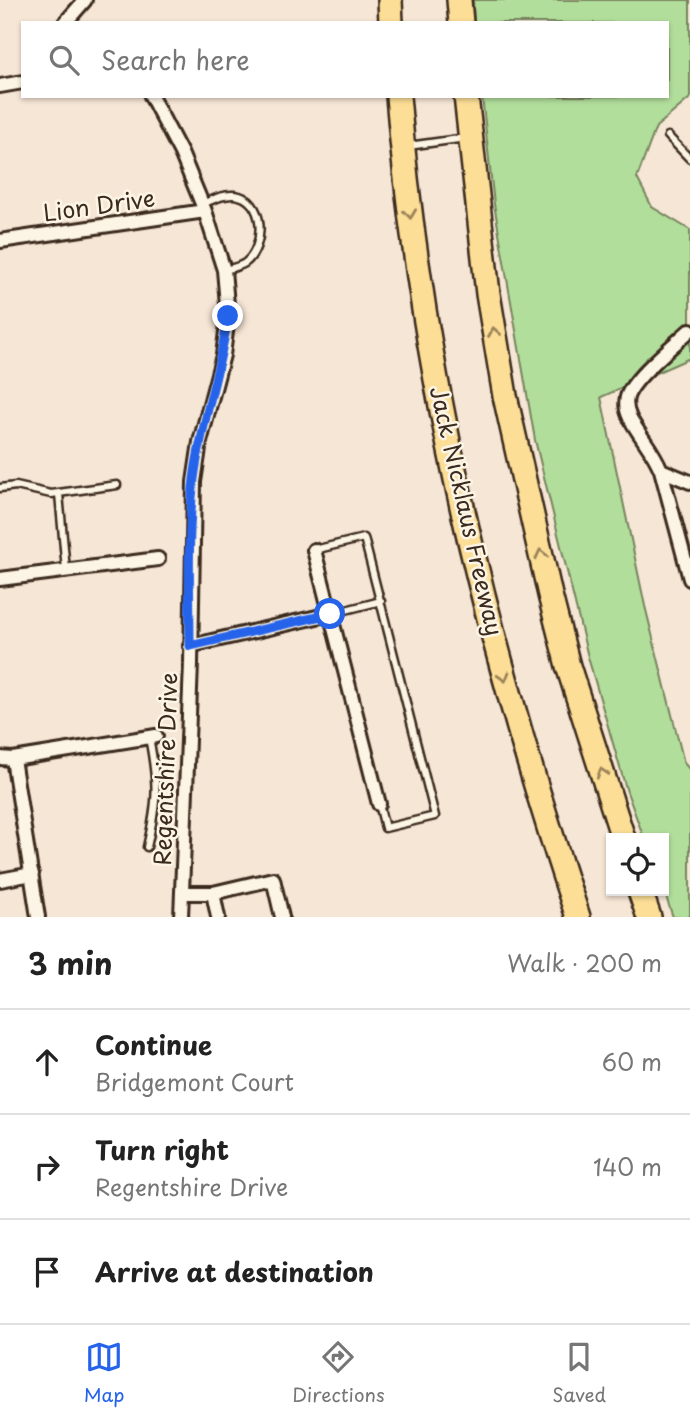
<!DOCTYPE html>
<html lang="en">
<head>
<meta charset="utf-8">
<style>
	body { margin:0; font-family:"Playpen Sans",sans-serif; background:#f2f2f2; color:#222 }
	.controls { position:absolute; right:21px; bottom:21px; display:grid; overflow:hidden; border-radius:0px; box-shadow:0 2px 5px #0004 }
	.controls button { width:63px; height:63px; display:grid; place-items:center; padding:0; border:0; border-bottom:2px solid #e0e0e0; background:#fff; color:#222; font:35px sans-serif }
	.stop { position:absolute; width:21px; height:21px; margin:-16px; border:5px solid #2563eb; border-radius:50%; background:#fff }
	.stop.end { background:#2563eb; border-color:#fff; box-shadow:0 2px 7px #0008 }
	.list { margin:0; padding:0; list-style:none }
	h2 { display:flex; justify-content:space-between; align-items:center; height:91px; margin:0; padding:0 28px; font-size:30px }
	h2 small { font-size:23px; font-weight:400; color:#767676 }
	.list li { display:grid; grid-template-columns:46px 1fr auto; gap:21px; align-items:center; box-sizing:border-box; height:105px; padding:0 28px; border-top:2px solid #e0e0e0 }
	.list b { display:block; font-size:26px; white-space:nowrap }
	.list p { margin:0; font-size:23px; white-space:nowrap; color:#767676 }
	.list em { font-size:23px; font-style:normal; color:#767676 }
	.icon { flex:none; width:38px; height:38px; fill:none; stroke:currentColor; stroke-width:2; stroke-linecap:round; stroke-linejoin:round }
	.map { position:relative; flex:none; width:690px; height:917px; overflow:hidden }
	.search { position:absolute; background:#fff; box-shadow:0 2px 5px #0004; left:21px; right:21px; top:21px; height:77px; display:flex; align-items:center; gap:18px; box-sizing:border-box; padding:0 24px; border-radius:0px; color:#767676; font-size:26px }
	.sheet { height:406px; background:#fff }
	nav { display:flex; justify-content:space-around; align-items:center; box-sizing:border-box; height:98px; border-top:2px solid #e0e0e0; background:#fff; font-size:19px; color:#767676 }
	nav a { display:grid; justify-items:center; gap:4px }
	nav .on { color:#2563eb }
	.map>svg:first-child { display:block }
	.green { fill:#b2de9c; stroke:#76845d; stroke-width:2 }
	.lines { fill:none; stroke-linecap:round; stroke-linejoin:round }
	.service-casing { stroke:#3b2a1e; stroke-width:11 }
	.minor-casing { stroke:#3b2a1e; stroke-width:18 }
	.motorway-casing { stroke:#3b2a1e; stroke-width:28 }
	.service { stroke:#fcf5e5; stroke-width:6 }
	.minor { stroke:#fcf5e5; stroke-width:12 }
	.motorway { stroke:#fcde96; stroke-width:23 }
	.oneway { stroke:#9c845a }
	.route { stroke:#2563eb; stroke-width:9 }
	.labels { text-anchor:middle; stroke-width:5; stroke-linejoin:round; paint-order:stroke }
	.street-label { font-size:23px; fill:#3b2a1e; stroke:#fcf5e5 }
</style>
</head>
<body>
<div class="map">
<svg width="690" height="917" viewBox="0 0 690 917">
	<rect width="100%" height="100%" fill="#f6e6d6"/>
	<filter id="ink" filterUnits="userSpaceOnUse"><feTurbulence type="fractalNoise" baseFrequency=".0143" numOctaves="2"/><feDisplacementMap in="SourceGraphic" scale="14" xChannelSelector="R" yChannelSelector="G"/><feConvolveMatrix kernelMatrix="1 2 1 2 8 2 1 2 1" color-interpolation-filters="sRGB"/></filter>
	<g filter="url(#ink)">
		<!-- green -->
		<path class="green" d="M473,0h217v98l-34,29 -19,51 15,29 38,23v128l-89,39 44,209 39,157 6,7v147h-17l-9,-26v-53h-20l-17,-46 -39,-135 -53,-217 -41,-236 -12,-108h185v-73h-193z"/>
		<g class="lines">
			<!-- service casing -->
			<g class="service-casing">
				<path id="service" d="M668,136l22,23
					M408,146l58,-8
					M202,204c10,-4 21,-10 32,-9 32,3 32,52 11,68 -6,4 -13,5 -21,7
					M0,488l16,-2 35,8 66,-9
					M59,494l7,76
					M314,550l50,-12 71,278 -50,12 -6,-24
					M330,614l51,-13
					M147,847c11,-47 11,-63 2,-110"/>
			</g>
			<!-- minor casing -->
			<g class="minor-casing">
				<path id="minor" d="M65,23l20,-23
					M0,86l23,-4
					M151,96l30,57 24,58 19,59 4,46 -5,39 -23,87 -6,40 -3,182 -10,253
					M0,241l205,-30
					M690,330c-16,15 -57,48 -63,67 -2,8 0,15 3,21 10,19 23,32 31,52l29,109
					M661,470l29,12
					M314,550l65,254
					M0,579l158,-20
					M190,646l140,-32
					M0,758l13,1 143,-23
					M13,759l25,158
					M0,880l32,-6
					M182,893h31l60,-14 9,38
					M213,893l5,24"/>
			</g>
			<!-- motorway casing -->
			<g class="motorway-casing">
				<path id="motorway" d="M390,0l1,23
					M459,0l2,23
					M398,96c23,281 91,555 180,821
					M466,96l22,198 17,102 45,199 18,71 55,172
					M640,891l9,26"/>
			</g>
			<!-- service -->
			<use href="#service" class="service"/>
			<!-- minor -->
			<use href="#minor" class="minor"/>
			<!-- motorway -->
			<use href="#motorway" class="motorway"/>
		</g>
		<!-- one-way arrows -->
		<defs><path id="oneway-chevron" d="M-2-3.5L2.5 0L-2 3.5" fill="none" stroke-width="1.6" stroke-linecap="round" stroke-linejoin="round" transform="scale(1.75)"/></defs>
		<g class="oneway">
			<use href="#oneway-chevron" transform="translate(410 214) rotate(83)"/>
			<use href="#oneway-chevron" transform="translate(494 332) rotate(-100)"/>
			<use href="#oneway-chevron" transform="translate(541 554) rotate(-103)"/>
			<use href="#oneway-chevron" transform="translate(504 677) rotate(74)"/>
			<use href="#oneway-chevron" transform="translate(602 773) rotate(-108)"/>
		</g>
	</g>
	<g class="lines" filter="url(#ink)">
		<!-- route -->
		<path class="route" d="M228,316c-8,56 -27,108 -34,163 -7,55 -4,112 -4,167l140,-32"/>
	</g>
	<g class="labels">
		<!-- street labels -->
		<g class="street-label">
			<text transform="translate(99 206) rotate(-8)" y="8">Lion Drive</text>
			<text transform="translate(466 511) rotate(77)" y="8">Jack Nicklaus Freeway</text>
			<text transform="translate(166 769) rotate(-88)" y="8">Regentshire Drive</text>
		</g>
	</g>
</svg>
<div class="controls">
<button><svg class="icon" aria-label="locate" viewBox="0 0 24 24"><circle cx="12" cy="12" r="6"/><path d="M12 2v4M12 18v4M2 12h4M18 12h4"/></svg></button>
</div>
<div class="stop" style="left:330px;top:614px"></div>
<div class="stop end" style="left:228px;top:316px"></div>
<div class="search"><svg class="icon" aria-label="search" viewBox="0 0 24 24"><circle cx="10" cy="10" r="6"/><path d="M15 15l6 6"/></svg>Search here</div>
</div>
<section class="sheet">
<h2>3 min<small>Walk · 200 m</small></h2>
<ul class="list">
<li><svg class="icon" aria-label="ahead" viewBox="0 0 24 24"><path d="M12 20V5M6 11l6-6 6 6"/></svg><div><b>Continue</b><p>Bridgemont Court</p></div><em>60 m</em></li>
<li><svg class="icon" aria-label="right" viewBox="0 0 24 24"><path d="M7 20v-9h11M14 6l5 5-5 5"/></svg><div><b>Turn right</b><p>Regentshire Drive</p></div><em>140 m</em></li>
<li><svg class="icon" aria-label="arrive" viewBox="0 0 24 24"><path d="M6 21V4h12l-3 4 3 4H6"/></svg><div><b>Arrive at destination</b></div></li>
</ul>
</section>
<nav>
<a class="on"><svg class="icon" aria-label="map" viewBox="0 0 24 24"><path d="M3 6l6-2 6 2 6-2v14l-6 2-6-2-6 2zM9 4v14M15 6v14"/></svg>Map</a>
<a><svg class="icon" aria-label="directions" viewBox="0 0 24 24"><path d="M12 3l9 9-9 9-9-9zM9 14v-3h6M13 9l2 2-2 2"/></svg>Directions</a>
<a><svg class="icon" aria-label="saved" viewBox="0 0 24 24"><path d="M7 4h10v16l-5-4-5 4z"/></svg>Saved</a>
</nav>
</body>
</html>
